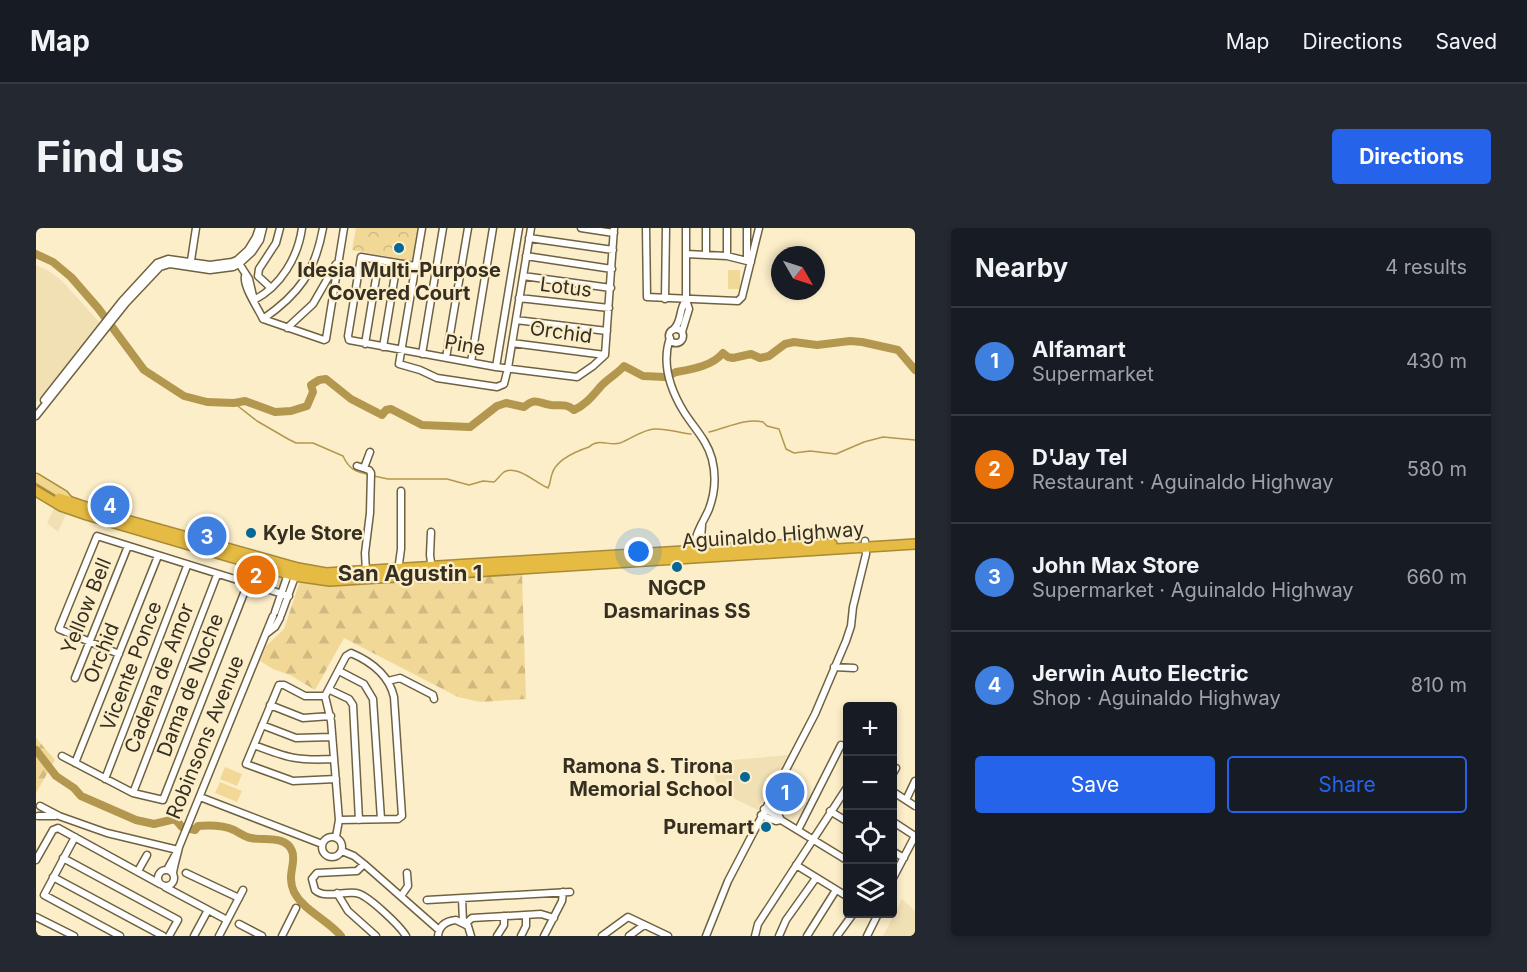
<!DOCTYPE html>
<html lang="en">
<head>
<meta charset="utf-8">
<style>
	body { margin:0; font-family:Inter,sans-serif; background:#242831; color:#f1f3f6 }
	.controls { position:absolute; right:18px; bottom:18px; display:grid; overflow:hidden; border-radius:6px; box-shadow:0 3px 9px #0003 }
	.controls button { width:54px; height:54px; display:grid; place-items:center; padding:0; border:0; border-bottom:2px solid #363941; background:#171b24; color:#f1f3f6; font:30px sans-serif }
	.compass { position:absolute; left:735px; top:18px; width:54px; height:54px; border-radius:50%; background:#171b24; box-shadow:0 3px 9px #0003; rotate:129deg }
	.you { position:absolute; left:603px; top:324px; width:21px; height:21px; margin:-15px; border:4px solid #fff; border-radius:50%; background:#1a73e8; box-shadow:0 0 0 9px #1a73e833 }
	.badge { display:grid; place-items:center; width:39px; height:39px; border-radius:50%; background:#2563eb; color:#fff; font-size:20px; font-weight:700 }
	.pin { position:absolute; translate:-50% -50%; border:3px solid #fff; box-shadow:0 2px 6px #0006 }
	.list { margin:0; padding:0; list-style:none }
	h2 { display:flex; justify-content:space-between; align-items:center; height:78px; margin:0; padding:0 24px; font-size:26px }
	h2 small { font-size:20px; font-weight:400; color:#9ea1a6 }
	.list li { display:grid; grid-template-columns:39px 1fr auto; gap:18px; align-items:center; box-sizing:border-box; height:108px; padding:0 24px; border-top:2px solid #363941 }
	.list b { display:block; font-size:22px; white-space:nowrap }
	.list p { margin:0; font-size:20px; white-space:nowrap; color:#9ea1a6 }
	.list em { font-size:20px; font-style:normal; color:#9ea1a6 }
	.actions { display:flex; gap:12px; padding:18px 24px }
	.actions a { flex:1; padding:14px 0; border:2px solid #2563eb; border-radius:6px; text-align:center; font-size:21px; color:#2563eb }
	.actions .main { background:#2563eb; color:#fff }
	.icon { flex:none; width:33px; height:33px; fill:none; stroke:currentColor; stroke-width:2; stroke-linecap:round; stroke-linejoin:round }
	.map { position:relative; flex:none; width:879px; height:708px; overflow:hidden; border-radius:6px }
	header { display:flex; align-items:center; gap:36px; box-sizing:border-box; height:84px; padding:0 30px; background:#171b24; border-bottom:2px solid #363941 }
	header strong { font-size:28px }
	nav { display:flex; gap:33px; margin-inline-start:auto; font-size:21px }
	.intro { display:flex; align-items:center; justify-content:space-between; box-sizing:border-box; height:144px; padding:0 36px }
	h1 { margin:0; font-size:42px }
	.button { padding:15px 27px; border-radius:6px; background:#2563eb; color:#fff; font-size:21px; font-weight:700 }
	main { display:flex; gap:36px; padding:0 36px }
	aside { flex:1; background:#171b24; border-radius:6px; box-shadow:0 3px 9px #0003 }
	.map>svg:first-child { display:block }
	.built { fill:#f2e0b5 }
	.forest { fill:url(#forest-firs) }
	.park { fill:url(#park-crowns) }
	.garden { fill:#f2d896 }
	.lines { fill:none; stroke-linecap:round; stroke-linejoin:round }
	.stream { stroke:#b3974f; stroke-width:1.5 }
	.river { stroke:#b3974f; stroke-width:8 }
	.minor-casing { stroke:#6f6242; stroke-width:9 }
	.major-casing { stroke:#a88a37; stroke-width:11 }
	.highway-casing { stroke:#a88a37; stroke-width:12 }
	.minor { stroke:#fff; stroke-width:6 }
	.major { stroke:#f0d68e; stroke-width:8 }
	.highway { stroke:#e6bb43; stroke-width:9 }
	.poi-dot { fill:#056796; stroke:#fceec9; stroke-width:2 }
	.labels { text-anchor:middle; stroke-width:4.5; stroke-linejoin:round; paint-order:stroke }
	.poi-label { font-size:20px; font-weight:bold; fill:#352f21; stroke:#fceec9 }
	.street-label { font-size:20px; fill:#352f21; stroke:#fceec9 }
	.quarter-label { font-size:22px; font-weight:bold; fill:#352f21; stroke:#fceec9 }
</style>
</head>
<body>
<header>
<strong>Map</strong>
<nav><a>Map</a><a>Directions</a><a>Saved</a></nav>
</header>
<div class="intro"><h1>Find us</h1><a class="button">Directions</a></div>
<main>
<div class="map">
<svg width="879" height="708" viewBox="0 0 879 708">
	<defs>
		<pattern id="forest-firs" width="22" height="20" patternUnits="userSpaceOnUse" patternTransform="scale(1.5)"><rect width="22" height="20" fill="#f2d896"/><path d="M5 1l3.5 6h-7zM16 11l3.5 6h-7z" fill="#d0ba81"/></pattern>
		<pattern id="park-crowns" width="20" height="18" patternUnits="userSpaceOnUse" patternTransform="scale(1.5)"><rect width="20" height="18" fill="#f2d896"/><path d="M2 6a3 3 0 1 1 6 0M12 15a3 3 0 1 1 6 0" fill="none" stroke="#d0ba81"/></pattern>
	</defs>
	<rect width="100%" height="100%" fill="#fceec9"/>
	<!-- built -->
	<path class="built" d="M0,37l13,6 13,10 38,42 -64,79z
		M19,278l12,6 -9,20 -11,-9z
		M216,340l30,9 -4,12 -30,-9z
		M753,527l-31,53 2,3 -40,-19 -11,-30z
		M866,671l13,12v25h-32z"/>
	<!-- forest -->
	<path class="forest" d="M486,346l4,125 -46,3 -22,-5 -114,-59 -29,52 -25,-15 -17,-6 -13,-8 6,-15 18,-17 16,-48 20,4h18z
		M0,510l19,22 -19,33z"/>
	<!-- park -->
	<path class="park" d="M320,0h63l-5,32 -2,1 -60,-11z"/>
	<!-- garden -->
	<path class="garden" d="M692,42h12v19h-12z
		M189,539l17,7 -5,12 -17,-7z
		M184,554l22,9 -5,11 -22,-9z"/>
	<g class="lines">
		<!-- stream -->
		<path class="stream" d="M198,175l23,18 31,18 8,4h17l30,13c6,13 12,16 27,19
			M673,204c18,-4 36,-14 54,-10l4,4 12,3 7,20 8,4 16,-2 26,3 28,-12 19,-5 32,3
			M338,248l14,3h59l22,6 14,-4 11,1c3,-2 7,-8 10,-10 13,-8 33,12 44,16 3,-5 2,-9 4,-14 4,-14 25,-23 37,-27 9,-9 20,-1 31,-4 11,-4 22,-13 34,-14 12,-1 25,4 37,5"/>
		<!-- river -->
		<path class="river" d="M0,26l17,8 18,15 27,31 46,62 40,26 23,6 27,1 11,-2 30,11 16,-1 16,-5 6,-14 -2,-7 8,-5 7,-1 25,20 31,16 4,-5 5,-1 31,16 48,2 27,-21 9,-3 18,4c12,-10 14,-4 27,-2 10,1 14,-2 23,5 13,-6 19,-15 28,-25 7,-7 16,-12 22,-19l19,10 22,1
			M636,146l4,-2c17,-3 36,-6 47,-19l5,4 5,1 18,-4 9,4 9,-2 16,-12 9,-2 23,3 33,-4 12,1 36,8 17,20
			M0,522l20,26 18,12 7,8 55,24 18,4 21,-5 7,8 13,3 3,-4c13,-1 25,-1 36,4 6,3 11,7 17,8 13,3 35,-3 41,13 5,11 -6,24 2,41 10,19 34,28 47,44"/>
		<!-- minor casing -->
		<g class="minor-casing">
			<path id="minor" d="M386,0l-23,136 21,6 17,8 60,9 7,-3 4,-16 23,-140
				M545,0l33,5
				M610,0l1,69 91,4 4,-4 17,-69
				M691,0v28
				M711,0v32
				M493,10l84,12
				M650,26l41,2 24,6
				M670,26v-26
				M490,28l86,13
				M202,34l11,17 4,17
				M379,38l-54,-9 -13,79 1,4 147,27 81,10 16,-11 12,-11 9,-127
				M154,39l6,-39
				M209,48c-2,11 13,32 18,43l61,21 2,-1 18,-111
				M487,48l88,12
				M235,60l-13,-12 1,-7 17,-26 4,-15
				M483,70l90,10
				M629,71l1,-71
				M218,72c27,-14 44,-43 48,-72
				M227,91c36,-25 52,-47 60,-91
				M480,92l91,11
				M251,100l26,-24 23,-40
				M633 108a7 7 0 1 1 14 0a7 7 0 1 1-14 0Z
				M637,102c10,-9 5,-20 13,-30
				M646,104l7,-23 -3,-9v-72
				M634,110c-9,26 0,51 14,74 10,16 23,28 28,47 4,16 3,34 -3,50 -6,14 -16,26 -14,42
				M476,115l93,12
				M329,116l14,-84
				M347,119l14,-84
				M386,126l21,-126
				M410,130l22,-130
				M435,134l22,-134
				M460,139l23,-139
				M8,172l78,-99 35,-38 11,-4 42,6 22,-3 5,-2 11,-10 8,-13 3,-9
				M0,188l90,-113 34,-36 10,-3 40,6 23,-3 6,-3 13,-12 8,-12 3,-12
				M321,238l12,4 2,3 -1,40 -5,40 1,19
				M328,240l6,-16
				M395,304l-1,23 2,15
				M664,325l2,-28
				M362,343l3,-22v-58
				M239,384l14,-41
				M245,387l15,-41
				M230,406l9,-7 5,-9
				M83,426l-60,-25 38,-93 192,60
				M798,439l20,1
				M303,443l25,13 9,15 8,120
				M39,450l53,-132
				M352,453l12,-3 33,17 1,4
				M294,462l19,9 4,6 6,115
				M289,468l21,-40 5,-3c21,9 38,22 43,44l8,119 -4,3 -59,1
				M289,468h-20l-21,-11h-5l-33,79 47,17 43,-2
				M289,468l6,25 8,99 -3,17
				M234,477l33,13 28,-2
				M226,497l34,13 36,-1
				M218,517c34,13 43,16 80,14
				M26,528l71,37 30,7 85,-217
				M39,535l83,-207
				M856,547l4,-7
				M69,551l82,-213
				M856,563l23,15
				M97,565l84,-218
				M164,569l122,47
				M870,572l9,-19
				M4,578l19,10 48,17 71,17
				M728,581l15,7 2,4 67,41
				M794,583l18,11
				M725,587l15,6 5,-1
				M2,588h17
				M856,593l23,15 -23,44
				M762,602l43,-85
				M286 619a10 10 0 1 1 20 0a10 10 0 1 1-20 0Z
				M39,609l-31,58 76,41
				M306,623l12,5 10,8 75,66
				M856,623l12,7
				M27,630l115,62 -9,16
				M0,632l17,-30 5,-2 102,56
				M328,636l-7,7 -40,2 -5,6 3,11c9,9 29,1 41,3 11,1 44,33 50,43
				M760,637l52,32
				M132,640l10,-18
				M122 650a8 8 0 1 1 16 0a8 8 0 1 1-16 0Z
				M102,643l9,-16
				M150,645l53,25
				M137,646c0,-6 5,-21 6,-27l94,-231
				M17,649l110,59
				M129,659l62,33
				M301,665l11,18 28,25
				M365,668l7,-10 -1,-13
				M426,670l1,24
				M391,672l143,-8
				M0,689l38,19
				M203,696l23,12
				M429,696l7,-6 69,-4 13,4
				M158,708l14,-26
				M183,708l24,-46
				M246,708l14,-28
				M402,708c1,-10 7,-15 18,-16l12,6 3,10
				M461,708l7,-11v-9
				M485,708l5,-10v-11
				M508,708l18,-35 1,-9
				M566,708l26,-19 40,19
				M593,708l15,-11
				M670,708l22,-55 87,-167 31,-73 5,-15 2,-19 13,-53 -1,-13
				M719,708l3,-12 90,-138
				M743,708l7,-16 30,-42
				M771,708l29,-46
				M801,708l16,-22
				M831,708l11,-22"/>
		</g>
		<!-- major casing -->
		<g class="major-casing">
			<path id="major" d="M0,250l28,17 6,7"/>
		</g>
		<!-- highway casing -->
		<g class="highway-casing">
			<path id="highway" d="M0,263l25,15 26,9 208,61 35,5 585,-37
				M23,270l60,20 179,50 28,5 485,-30 21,1"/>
		</g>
		<!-- minor -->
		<use href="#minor" class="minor"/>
		<!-- major -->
		<use href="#major" class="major"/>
		<!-- highway -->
		<use href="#highway" class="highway"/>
	</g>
	<!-- markers -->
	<g class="poi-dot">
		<circle cx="363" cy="20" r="6"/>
		<circle cx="215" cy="305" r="6"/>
		<circle cx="641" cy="339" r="6"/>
		<circle cx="709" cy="549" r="6"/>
		<circle cx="730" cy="599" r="6"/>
	</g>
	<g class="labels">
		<!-- poi labels -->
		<g class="poi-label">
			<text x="363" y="49">Idesia Multi-Purpose<tspan x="363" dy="23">Covered Court</tspan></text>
			<text x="227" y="312" text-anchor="start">Kyle Store</text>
			<text x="641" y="367">NGCP<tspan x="641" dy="23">Dasmarinas SS</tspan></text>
			<text x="697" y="545" text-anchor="end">Ramona S. Tirona<tspan x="697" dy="23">Memorial School</tspan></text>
			<text x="718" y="606" text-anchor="end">Puremart</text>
		</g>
		<!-- street labels -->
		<g class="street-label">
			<text transform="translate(530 59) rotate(7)" y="7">Lotus</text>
			<text transform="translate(525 104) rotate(8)" y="7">Orchid</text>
			<text transform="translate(429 117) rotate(10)" y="7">Pine</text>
			<text transform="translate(737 307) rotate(-4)" y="7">Aguinaldo Highway</text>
			<text transform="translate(50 378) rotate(-68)" y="7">Yellow Bell</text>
			<text transform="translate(65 425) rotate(-68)" y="7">Orchid</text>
			<text transform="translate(95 438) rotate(-69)" y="7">Vicente Ponce</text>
			<text transform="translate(123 450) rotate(-69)" y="7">Cadena de Amor</text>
			<text transform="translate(154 457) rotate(-69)" y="7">Dama de Noche</text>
			<text transform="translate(169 509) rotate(-68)" y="7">Robinsons Avenue</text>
		</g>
		<!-- quarter labels -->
		<g class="quarter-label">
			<text x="374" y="353">San Agustin 1</text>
		</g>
	</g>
</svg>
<div class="controls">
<button>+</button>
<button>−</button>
<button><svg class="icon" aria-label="locate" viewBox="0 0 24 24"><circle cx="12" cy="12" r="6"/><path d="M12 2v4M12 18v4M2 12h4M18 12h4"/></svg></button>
<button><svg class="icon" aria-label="layers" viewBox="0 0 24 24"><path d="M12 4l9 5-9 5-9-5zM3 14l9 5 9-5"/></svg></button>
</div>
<svg class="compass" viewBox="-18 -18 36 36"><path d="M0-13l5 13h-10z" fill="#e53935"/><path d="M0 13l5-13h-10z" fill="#9ea1a6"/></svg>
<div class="you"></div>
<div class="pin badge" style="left:749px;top:564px;background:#3f7fe0">1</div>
<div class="pin badge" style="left:220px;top:347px;background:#e8710a">2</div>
<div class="pin badge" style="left:171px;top:308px;background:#3f7fe0">3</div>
<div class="pin badge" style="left:74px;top:277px;background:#3f7fe0">4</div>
</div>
<aside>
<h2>Nearby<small>4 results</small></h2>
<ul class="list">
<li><span class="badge" style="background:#3f7fe0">1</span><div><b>Alfamart</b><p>Supermarket</p></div><em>430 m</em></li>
<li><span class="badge" style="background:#e8710a">2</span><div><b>D'Jay Tel</b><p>Restaurant · Aguinaldo Highway</p></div><em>580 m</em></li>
<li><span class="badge" style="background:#3f7fe0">3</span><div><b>John Max Store</b><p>Supermarket · Aguinaldo Highway</p></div><em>660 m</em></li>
<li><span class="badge" style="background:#3f7fe0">4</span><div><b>Jerwin Auto Electric</b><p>Shop · Aguinaldo Highway</p></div><em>810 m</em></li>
</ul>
<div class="actions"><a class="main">Save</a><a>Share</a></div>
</aside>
</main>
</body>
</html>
